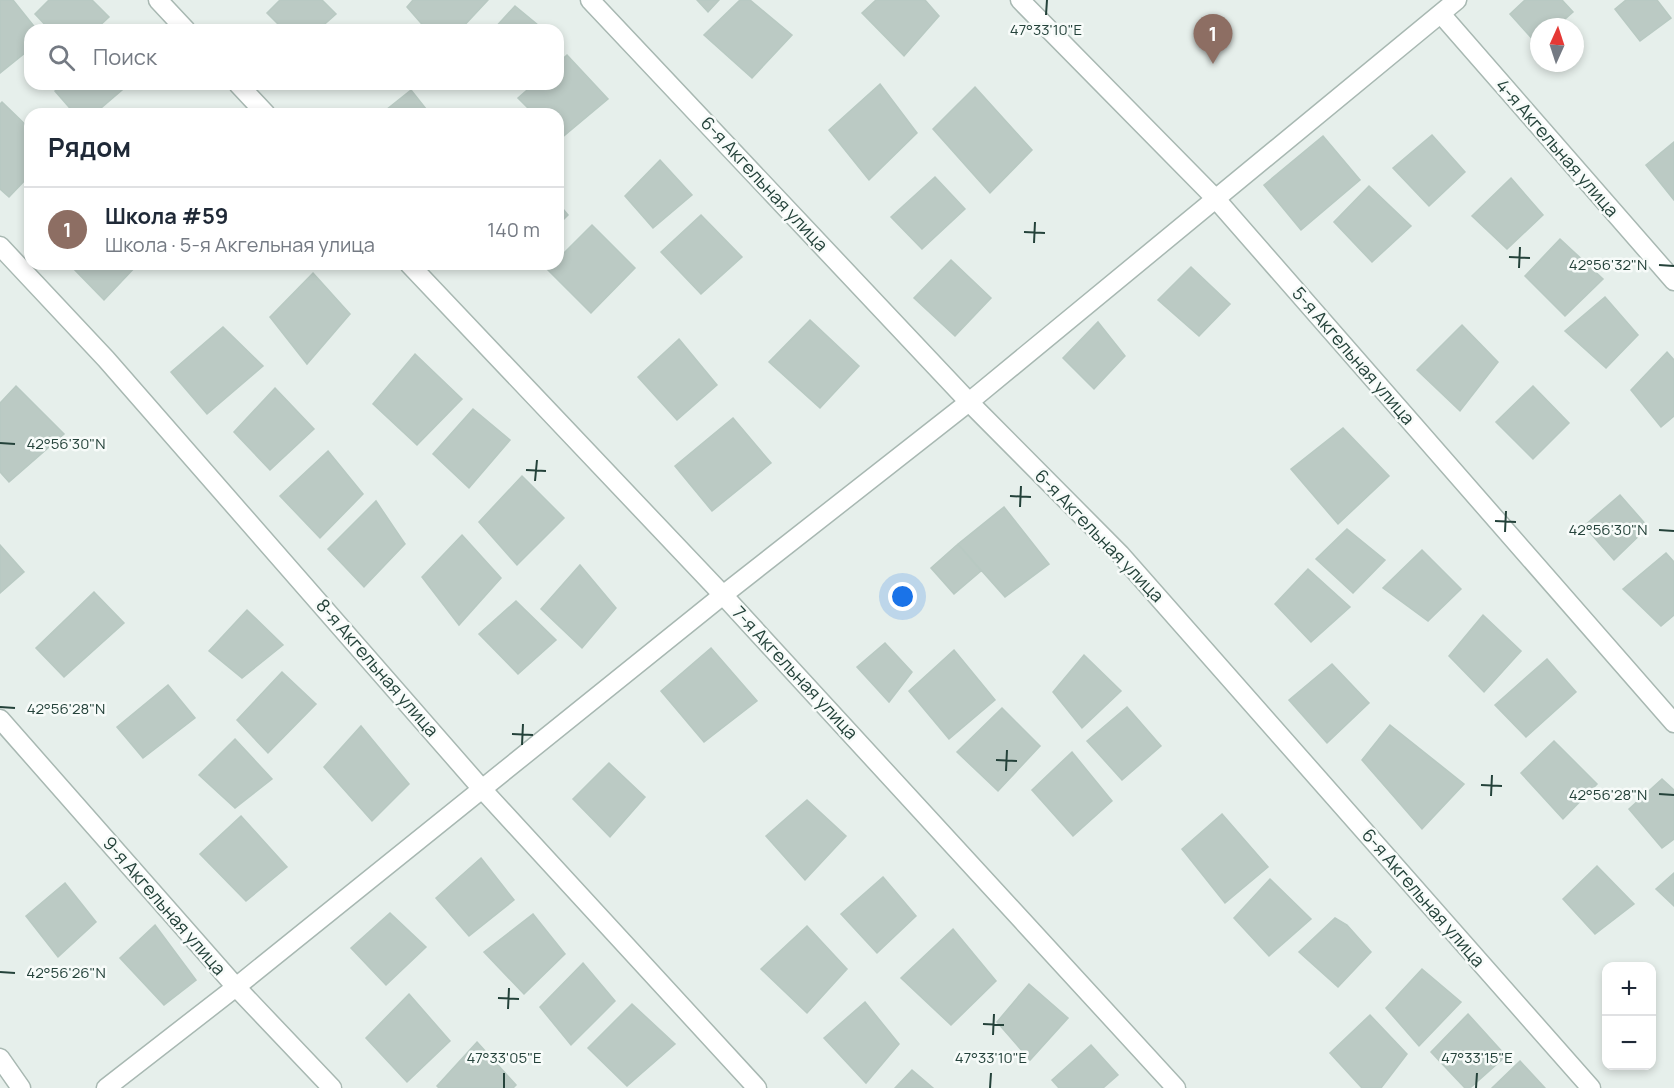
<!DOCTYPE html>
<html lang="ru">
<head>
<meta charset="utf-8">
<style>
	body { margin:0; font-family:Manrope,sans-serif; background:#f2f2f3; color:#1f2937 }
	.controls { position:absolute; right:18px; bottom:18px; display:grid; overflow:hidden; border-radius:12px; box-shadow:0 3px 9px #0003 }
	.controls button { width:54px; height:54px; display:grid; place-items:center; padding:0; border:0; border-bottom:2px solid #e0e1e3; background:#fff; color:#1f2937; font:30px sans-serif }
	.compass { position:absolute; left:1530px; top:18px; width:54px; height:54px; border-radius:50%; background:#fff; box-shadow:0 3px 9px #0003; rotate:3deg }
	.you { position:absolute; left:903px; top:597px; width:21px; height:21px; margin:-15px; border:4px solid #fff; border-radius:50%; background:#1a73e8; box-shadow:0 0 0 9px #1a73e833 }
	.badge { display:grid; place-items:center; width:39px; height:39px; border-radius:50%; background:#b45309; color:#fff; font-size:20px; font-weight:700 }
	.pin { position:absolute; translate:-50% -50px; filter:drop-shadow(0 2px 3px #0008) }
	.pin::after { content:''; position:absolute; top:32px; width:21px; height:18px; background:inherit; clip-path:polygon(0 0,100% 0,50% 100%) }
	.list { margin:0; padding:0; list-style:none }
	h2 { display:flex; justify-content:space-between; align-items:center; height:78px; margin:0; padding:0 24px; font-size:26px }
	h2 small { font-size:20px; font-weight:400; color:#747a83 }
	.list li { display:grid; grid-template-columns:39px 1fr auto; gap:18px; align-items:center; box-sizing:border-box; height:84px; padding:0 24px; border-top:2px solid #e0e1e3 }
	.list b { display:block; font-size:22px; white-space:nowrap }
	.list p { margin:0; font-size:20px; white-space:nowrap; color:#747a83 }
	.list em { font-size:20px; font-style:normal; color:#747a83 }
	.icon { flex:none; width:33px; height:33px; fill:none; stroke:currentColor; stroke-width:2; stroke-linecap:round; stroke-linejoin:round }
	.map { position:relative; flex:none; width:1674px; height:1088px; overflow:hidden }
	.search { position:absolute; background:#fff; box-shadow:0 3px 9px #0003; left:24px; top:24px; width:540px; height:66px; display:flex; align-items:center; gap:15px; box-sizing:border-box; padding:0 21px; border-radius:18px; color:#747a83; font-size:22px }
	.panel { position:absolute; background:#fff; box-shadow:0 3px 9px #0003; left:24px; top:108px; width:540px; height:162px; border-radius:18px }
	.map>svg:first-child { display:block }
	.building { fill:#bbcac4; stroke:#b8c9c2; stroke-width:1.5 }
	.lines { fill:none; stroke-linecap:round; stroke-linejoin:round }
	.minor-casing { stroke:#a8b8b2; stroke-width:21 }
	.tertiary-casing { stroke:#a8b8b2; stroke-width:21 }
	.minor { stroke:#fff; stroke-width:18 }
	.tertiary { stroke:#fff; stroke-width:18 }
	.ticks { fill:none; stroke:#24423a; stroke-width:2 }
	.labels { text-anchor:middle; stroke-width:5; stroke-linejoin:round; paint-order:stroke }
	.street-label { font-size:18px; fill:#24423a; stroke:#f7fbf9 }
	.ticks-label { font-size:15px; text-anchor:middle; fill:#24423a; stroke:#f7fbf9; stroke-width:5; stroke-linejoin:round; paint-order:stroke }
</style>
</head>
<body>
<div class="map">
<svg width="1674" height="1088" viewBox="0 0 1674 1088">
	<rect width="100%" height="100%" fill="#e6efeb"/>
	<!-- building -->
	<path class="building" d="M0,0h13l24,30h-7v19l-30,24z
		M49,0h43l17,17 -14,13h-45l-15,-16z
		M280,0h42l14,14 -18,16h-34l-17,-17z
		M413,0h75l-28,30h-33l-20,-23z
		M697,0h22l-11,12z
		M740,0h10l42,35 -40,43 -48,-43z
		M876,0h49l14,16 -35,40 -42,-43z
		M1525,0h37l11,12 -17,15h-17v16l-2,1 -27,-30z
		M1626,0h31l14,18 -31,23 -25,-32z
		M515,6l29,24h-51z
		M567,55l41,44 -49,41 -1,-26h-24l-16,-16 16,-14h24v-21z
		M63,84h66l-35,30h-19l-20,-23z
		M880,84l37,49 -48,47 -40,-50z
		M975,87l57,63 -42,43 -57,-64z
		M411,90l19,24h-49z
		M2,102l28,27v46l-21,22 -9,-8v-85z
		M1432,135l33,37 -36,34 -36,-38z
		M1323,136l37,44 -59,50 -37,-45z
		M1674,142v58l-28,-35z
		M660,160l32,35 -39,33 -28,-32z
		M935,177l30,32 -43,40 -31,-32z
		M1511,178l32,37 -36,34 -35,-33z
		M1369,186l42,40 -39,36 -38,-40z
		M558,203l10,12 -10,10z
		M701,215l41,42 -41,37 -40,-42z
		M592,225l43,43 -44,45 -44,-44 5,-5h6v-5z
		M1560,239l43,40 -38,37 -40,-40z
		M951,260l40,38 -36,38 -41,-38z
		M69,264h69l-34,36z
		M1191,267l39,37 -31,32 -41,-36z
		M313,273l37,41 -43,50 -37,-47z
		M1605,297l33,38 -32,33 -41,-37z
		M810,320l49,46 -39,42 -51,-46z
		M1098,322l27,34 -31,33 -31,-31z
		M1462,325l36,37 -38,49 -43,-41z
		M223,327l40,39 -56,48 -36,-42z
		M679,339l38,46 -40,35 -39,-43z
		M1667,352l7,8v56l-13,11 -30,-37z
		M415,354l47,45 -45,46 -44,-41z
		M16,386l48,48 -55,48 -9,-10v-69z
		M1533,386l36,37 -36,36 -37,-37z
		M275,388l39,41 -44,41 -36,-38z
		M473,409l37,31 -41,48 -36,-34z
		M733,418l38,45 -59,48 -37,-45z
		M1343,428l46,48 -51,48 -47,-55z
		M328,451l35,43 -43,44 -40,-42z
		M522,476l42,42 -47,47 -38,-43z
		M1620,495l28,32 -34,33 -30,-34z
		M376,501l29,43 -41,43 -36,-38z
		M1004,507l45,57 -44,33 -47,-53z
		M1347,529l38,31 -32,33 -37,-34z
		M462,535l39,43 -42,47 -37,-48z
		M958,544l23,27 -27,23 -23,-26z
		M0,545l24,27 -24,21z
		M1422,550l39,39 -33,32 -45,-33z
		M1666,553l8,9v53l-13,11 -38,-37z
		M580,565l36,43 -34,40 -41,-39z
		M1308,569l42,38 -39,35 -36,-38z
		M94,592l30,31 -60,54 -28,-29z
		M516,601l40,39 -38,34 -39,-40z
		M247,610l36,35 -41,33 -33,-27z
		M1483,615l38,36 -37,41 -35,-36z
		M885,643l27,29 -23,30 -32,-35z
		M711,648l46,53 -53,41 -43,-51z
		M954,650l41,50 -46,39 -40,-48z
		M1084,655l37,36 -39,37 -29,-36z
		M1547,659l29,33 -50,45 -31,-32z
		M1332,664l37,39 -42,40 -38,-43z
		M282,672l34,32 -48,49 -31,-33z
		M168,685l27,33 -52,40 -26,-31z
		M1127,707l34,39 -39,34 -35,-39z
		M1002,708l38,38 -42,45 -41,-39z
		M1390,725l74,59 -42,45 -60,-69z
		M361,726l48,58 -37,37 -48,-54z
		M235,739l37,40 -37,29 -36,-33z
		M1554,741l43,43 -34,35 -42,-46z
		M1072,752l40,49 -39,35 -41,-46z
		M609,763l36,34 -35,40 -37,-38z
		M1662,779l12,11v49l-12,9 -33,-39z
		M807,800l39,36 -41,44 -39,-44z
		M1222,814l46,53 -43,36 -43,-54z
		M241,816l46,51 -41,34 -46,-47z
		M481,858l33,42 -45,36 -33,-38z
		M1597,866l37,38 -39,30 -32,-35z
		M1674,873v33l-18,-17z
		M883,877l33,39 -39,37 -36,-39z
		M1270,879l41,40 -42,37 -35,-38z
		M65,883l31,39 -38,35 -32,-41z
		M390,913l36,34 -40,38 -35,-37z
		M533,914l32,40 -41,40 -40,-42z
		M1335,918l12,7 24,27 -33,35 -39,-35z
		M155,925l41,55 -32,25 -44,-47z
		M807,926l40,43 -40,44 -46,-44z
		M953,929l43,52 -45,44 -50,-47z
		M583,963l32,38 -44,44 -31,-38z
		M1422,969l39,33 -42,44 -33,-38z
		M1029,984l39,34 -38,42 -33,-38z
		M409,994l41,47 -43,41 -41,-44z
		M865,1002l34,42 -33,39 -42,-45z
		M632,1004l43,40 -48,42 -39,-38z
		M1468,1014l38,42 -36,32h-5l-34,-36z
		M1370,1015l37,39 -26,34h-19l-32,-35z
		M477,1042l39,43 -3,3h-74l-2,-2z
		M1091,1045l27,30 -15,13h-44l-7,-8z
		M1520,1061l25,27h-53z
		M912,1070l21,18h-38z"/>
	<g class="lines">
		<!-- minor casing -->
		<g class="minor-casing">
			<path id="minor" d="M158,0l28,30
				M590,0l379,402 151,152 471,534
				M1020,0l195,198 459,525
				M1441,14l233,267
				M238,84l28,30
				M0,246l106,113 376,430 275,299
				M409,264l314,331 453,493
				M0,719l236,268 96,101
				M0,1058l21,30"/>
		</g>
		<!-- tertiary casing -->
		<g class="tertiary-casing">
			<path id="tertiary" d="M106,1088l130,-101 487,-392 246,-193 488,-402"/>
		</g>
		<!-- minor -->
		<use href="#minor" class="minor"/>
		<!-- tertiary -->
		<use href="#tertiary" class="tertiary"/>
	</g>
	<!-- ticks -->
	<path class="ticks" d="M1046,15l1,-15M1024,232l21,1M1034,243l1,-21M1509,257l21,1M1659,265l15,1M1519,268l1,-21M0,443l15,1M526,470l20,1M535,481l2,-21M1010,496l21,1M1020,507l1,-21M1495,521l21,1M1659,530l15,1M1505,532l1,-21M0,707l15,1M512,734l21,1M522,745l1,-21M996,760l21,1M1006,771l1,-21M1481,785l21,1M1659,794l15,1M1491,796l1,-21M0,972l15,1M498,998l21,1M508,1009l1,-21M983,1024l21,1M993,1035l1,-21M504,1088v-15M990,1088l1,-15M1476,1088l1,-15"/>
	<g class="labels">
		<!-- street labels -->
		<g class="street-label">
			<text transform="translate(1557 148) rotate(49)" y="6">4-я Акгельная улица</text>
			<text transform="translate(764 184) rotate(47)" y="6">6-я Акгельная улица</text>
			<text transform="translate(1353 356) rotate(49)" y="6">5-я Акгельная улица</text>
			<text transform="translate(1099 536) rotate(46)" y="6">6-я Акгельная улица</text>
			<text transform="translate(377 668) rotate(49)" y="6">8-я Акгельная улица</text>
			<text transform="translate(795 673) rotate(47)" y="6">7-я Акгельная улица</text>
			<text transform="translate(1423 898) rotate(49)" y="6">6-я Акгельная улица</text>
			<text transform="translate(164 906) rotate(49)" y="6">9-я Акгельная улица</text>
		</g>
	</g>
	<g class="ticks-label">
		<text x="1046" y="35">47°33'10"E</text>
		<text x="1608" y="270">42°56'32"N</text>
		<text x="66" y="449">42°56'30"N</text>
		<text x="1608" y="535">42°56'30"N</text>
		<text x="66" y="714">42°56'28"N</text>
		<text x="1608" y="800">42°56'28"N</text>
		<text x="66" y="978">42°56'26"N</text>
		<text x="504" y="1063">47°33'05"E</text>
		<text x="991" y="1063">47°33'10"E</text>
		<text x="1477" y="1063">47°33'15"E</text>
	</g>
</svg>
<div class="controls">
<button>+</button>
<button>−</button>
</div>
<svg class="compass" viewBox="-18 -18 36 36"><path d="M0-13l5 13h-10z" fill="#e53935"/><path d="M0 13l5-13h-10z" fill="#747a83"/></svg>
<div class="you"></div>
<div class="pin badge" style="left:1213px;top:64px;background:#8d6e63">1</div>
<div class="search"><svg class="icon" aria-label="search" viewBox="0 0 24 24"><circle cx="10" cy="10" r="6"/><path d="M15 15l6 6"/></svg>Поиск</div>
<section class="panel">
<h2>Рядом<small></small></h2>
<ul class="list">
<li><span class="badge" style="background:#8d6e63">1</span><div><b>Школа #59</b><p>Школа · 5-я Акгельная улица</p></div><em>140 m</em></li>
</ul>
</section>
</div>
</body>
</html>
